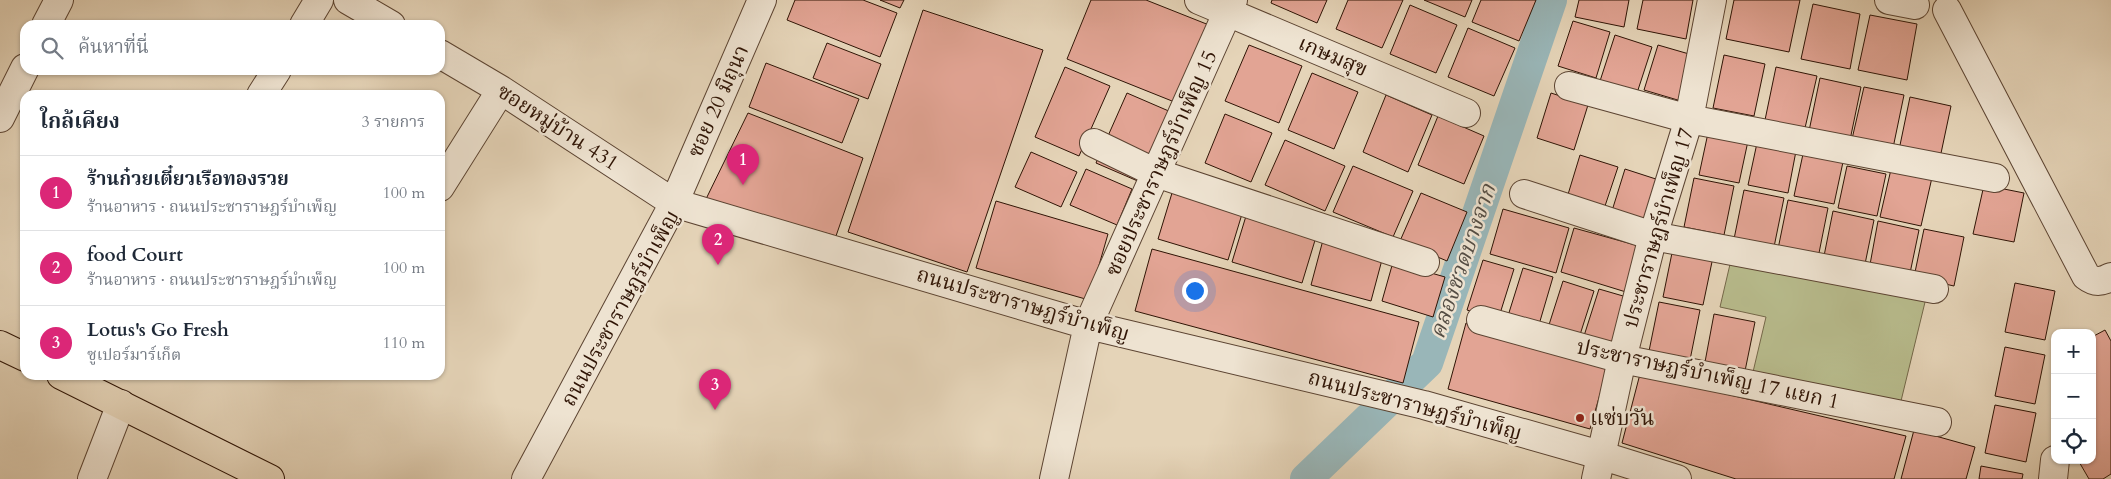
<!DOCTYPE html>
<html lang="th">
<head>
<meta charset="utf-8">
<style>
	body { margin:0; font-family:Cardo,"Noto Serif Thai",serif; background:#f2f2f3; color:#1f2937 }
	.controls { position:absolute; right:15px; bottom:15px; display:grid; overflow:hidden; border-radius:10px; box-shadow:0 1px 4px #0004 }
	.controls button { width:45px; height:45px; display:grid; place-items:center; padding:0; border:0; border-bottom:1px solid #e0e1e3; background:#fff; color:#1f2937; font:25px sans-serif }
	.you { position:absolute; left:1194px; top:290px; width:18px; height:18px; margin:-12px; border:4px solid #fff; border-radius:50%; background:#1a73e8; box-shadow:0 0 0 8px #1a73e833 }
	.badge { display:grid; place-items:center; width:32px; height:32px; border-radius:50%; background:#db2777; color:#fff; font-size:16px; font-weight:700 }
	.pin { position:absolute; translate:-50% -41px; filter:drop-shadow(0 1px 2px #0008) }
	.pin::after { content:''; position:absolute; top:26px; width:18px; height:15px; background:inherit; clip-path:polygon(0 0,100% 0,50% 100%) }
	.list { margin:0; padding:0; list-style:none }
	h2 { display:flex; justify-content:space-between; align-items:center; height:65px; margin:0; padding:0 20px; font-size:21px }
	h2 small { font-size:16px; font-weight:400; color:#747a83 }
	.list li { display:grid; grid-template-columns:32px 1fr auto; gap:15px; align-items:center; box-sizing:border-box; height:75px; padding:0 20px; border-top:1px solid #e0e1e3 }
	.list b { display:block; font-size:19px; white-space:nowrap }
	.list p { margin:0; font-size:16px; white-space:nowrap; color:#747a83 }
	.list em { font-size:16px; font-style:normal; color:#747a83 }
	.icon { flex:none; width:28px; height:28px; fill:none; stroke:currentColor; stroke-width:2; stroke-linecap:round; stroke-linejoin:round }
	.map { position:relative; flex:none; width:2111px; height:479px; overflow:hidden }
	.search { position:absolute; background:#fff; box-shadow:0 1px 4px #0004; left:20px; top:20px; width:425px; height:55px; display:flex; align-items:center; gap:12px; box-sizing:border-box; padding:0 18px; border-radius:15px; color:#747a83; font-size:19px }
	.panel { position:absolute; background:#fff; box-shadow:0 1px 4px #0004; left:20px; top:90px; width:425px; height:290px; border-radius:15px }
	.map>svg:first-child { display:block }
	.green { fill:#b8bc8d; stroke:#746849 }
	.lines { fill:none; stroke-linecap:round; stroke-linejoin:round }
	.canal { stroke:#99b6b8; stroke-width:32 }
	.building { fill:#e2a494; stroke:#2f1405 }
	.minor-casing { stroke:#5c4432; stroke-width:30 }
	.major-casing { stroke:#2f1405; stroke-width:30 }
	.minor { stroke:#eee3d1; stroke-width:28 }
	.major { stroke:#e5d4b8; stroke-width:28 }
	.poi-dot { fill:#8f2418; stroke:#eee3d1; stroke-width:2 }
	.labels { text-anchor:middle; stroke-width:5; stroke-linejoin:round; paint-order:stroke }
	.street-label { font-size:21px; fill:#2f1405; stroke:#eee3d1 }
	.poi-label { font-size:21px; fill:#2f1405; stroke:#eee3d1; text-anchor:start }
	.water-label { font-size:22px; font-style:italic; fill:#544d44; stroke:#eee3d1 }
</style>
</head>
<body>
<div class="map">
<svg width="2111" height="479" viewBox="0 0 2111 479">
	<rect width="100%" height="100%" fill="#e5d4b8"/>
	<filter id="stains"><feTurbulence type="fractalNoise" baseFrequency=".004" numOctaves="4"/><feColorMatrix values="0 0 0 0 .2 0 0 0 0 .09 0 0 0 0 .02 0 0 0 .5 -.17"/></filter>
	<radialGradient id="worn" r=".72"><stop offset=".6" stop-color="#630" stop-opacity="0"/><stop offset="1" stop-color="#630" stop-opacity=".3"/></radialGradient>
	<!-- green -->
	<path class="green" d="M1731,260l195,38 -25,103 -148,-29 13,-55 -46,-10z"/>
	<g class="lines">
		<!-- canal -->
		<path class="canal" d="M1306,479l121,-116 124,-363"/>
	</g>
	<!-- building -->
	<path class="building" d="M795,0h68l34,13 -17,44 -93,-37z
		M880,0h24l-4,8z
		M1091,0h55l63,25 -32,78 -110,-44z
		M1272,0h55l-10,23 -46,-20z
		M1348,0h55l-21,48 -46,-19z
		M1424,0h48l-7,17z
		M1481,0h55l-17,41 -47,-19z
		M1579,0h50l-5,27 -49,-10z
		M1643,0h50l-7,39 -49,-10z
		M1734,0h66l-11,52 -63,-13z
		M1813,4l47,10 -10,55 -49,-10z
		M1410,5l47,20 -21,48 -46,-19z
		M923,10l120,40 -76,222 -119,-40z
		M1870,15l47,9 -10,56 -49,-10z
		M1573,21l37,11 -14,46 -38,-12z
		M1468,28l47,20 -21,48 -46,-19z
		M1615,35l37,12 -15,46 -37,-12z
		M827,43l54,21 -13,35 -55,-21z
		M1249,45l53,21 -23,57 -54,-22z
		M1658,45l38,11 -15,45 -37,-11z
		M1724,55l41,9 -11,52 -41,-8z
		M766,63l93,36 -17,44 -93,-36z
		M1065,67l45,19 -31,70 -44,-19z
		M1776,67l41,9 -12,52 -40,-8z
		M1312,73l46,19 -24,57 -46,-19z
		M1820,78l41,9 -11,53 -41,-9z
		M1864,87l40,8 -11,53 -41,-9z
		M1127,93l44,19 -31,70 -44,-19z
		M1551,93l37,12 -14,45 -37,-12z
		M1386,95l46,20 -24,57 -45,-20z
		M1910,97l41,9 -11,52 -41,-8z
		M748,113l115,45 -27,78 -130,-37z
		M1225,114l47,19 -21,49 -46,-19z
		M1438,116l46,20 -20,48 -46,-19z
		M1708,133l40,8 -9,42 -40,-8z
		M1285,140l60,26 -20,45 -60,-26z
		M1757,143l39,8 -8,42 -40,-8z
		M1031,152l46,20 -16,35 -46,-20z
		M1803,154l40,8 -9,42 -40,-8z
		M1580,155l38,12 -15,45 -37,-11z
		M1892,165l41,8 -12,53 -41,-9z
		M1353,166l60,25 -20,46 -60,-25z
		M1847,166l39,8 -9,42 -39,-8z
		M1086,169l46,20 -15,36 -47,-20z
		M1625,169l37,12 -14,45 -37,-12z
		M1694,178l40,8 -10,49 -40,-8z
		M1984,185l40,8 -10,49 -41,-8z
		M1744,190l40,8 -10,49 -40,-8z
		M1172,193l70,21 -14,46 -70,-21z
		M1421,193l46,19 -20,49 -47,-20z
		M1788,200l40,8 -10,50 -40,-9z
		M996,201l112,33 -19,66 -113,-32z
		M1503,209l66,19 -13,45 -66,-19z
		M1833,211l41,9 -10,49 -41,-8z
		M1246,216l70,21 -14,46 -70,-21z
		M1878,221l41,9 -10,48 -40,-8z
		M1574,228l65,18 -13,46 -65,-20z
		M1924,229l40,8 -10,49 -40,-9z
		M1323,240l60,16 -12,45 -60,-16z
		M1673,248l40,9 -10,48 -40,-8z
		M1152,249l267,73 -16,61 -268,-72z
		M1483,260l31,9 -16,51 -31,-10z
		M1393,262l52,15 -12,40 -51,-16z
		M1523,268l30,9 -15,51 -31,-9z
		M1563,281l31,10 -16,50 -31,-10z
		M2015,283l40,8 -10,49 -40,-8z
		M1599,289l31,9 -15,51 -32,-10z
		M1659,302l41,8 -10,50 -41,-9z
		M1714,314l41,8 -10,49 -40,-9z
		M1466,323l143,40 -19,66 -142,-40z
		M2105,330l6,11v133l-8,5h-14l-11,-19h14v-123z
		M2005,347l40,8 -10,49 -40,-8z
		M1640,374l266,62 -12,43h-158l-114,-36z
		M1995,405l41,8 -10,49 -41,-9z
		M1914,430l61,17 -9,32h-65z
		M1981,466l42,8 -1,5h-43z"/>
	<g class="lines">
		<!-- minor casing -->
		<g class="minor-casing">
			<path id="minor" d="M348,0l43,25
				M1199,0l267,113
				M1889,0l26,5
				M1947,10l139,266c9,7 15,6 25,1
				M46,25l13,-25
				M304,25l15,-25
				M440,54l61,36 173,113 414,122 336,80 176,50 77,24
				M1569,86l120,33 306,59
				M261,95l16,-25
				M0,118l25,-50
				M1094,143l62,30 269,89
				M440,187l61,-97
				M1524,194l129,42 281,53
				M1481,320l141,39 315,63
				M92,479l29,-75
				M526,479l148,-276 88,-203
				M1054,479l34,-154 145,-325
				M1596,479l26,-120 31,-123 36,-117 23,-119
				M2053,479l2,-19"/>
		</g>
		<!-- major casing -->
		<g class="major-casing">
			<path id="major" d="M0,345l25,12
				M61,375l209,104"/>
		</g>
		<!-- minor -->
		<use href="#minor" class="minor"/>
		<!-- major -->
		<use href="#major" class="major"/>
	</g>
	<!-- markers -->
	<circle class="poi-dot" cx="1580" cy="418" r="5"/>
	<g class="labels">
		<!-- street labels -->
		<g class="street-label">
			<text transform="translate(1333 56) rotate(23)" y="7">เกษมสุข</text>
			<text transform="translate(718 101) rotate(-66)" y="7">ซอย 20 มิถุนา</text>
			<text transform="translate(558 127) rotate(33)" y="7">ซอยหมู่บ้าน 431</text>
			<text transform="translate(1161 163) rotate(-66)" y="7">ซอยประชาราษฎร์บำเพ็ญ 15</text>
			<text transform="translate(1658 228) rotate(-74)" y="7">ประชาราษฎร์บำเพ็ญ 17</text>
			<text transform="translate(1023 304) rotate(16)" y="7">ถนนประชาราษฎร์บำเพ็ญ</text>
			<text transform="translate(620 308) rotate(-61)" y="7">ถนนประชาราษฎร์บำเพ็ญ</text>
			<text transform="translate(1708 374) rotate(12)" y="7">ประชาราษฎร์บำเพ็ญ 17 แยก 1</text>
			<text transform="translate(1415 405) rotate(15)" y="7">ถนนประชาราษฎร์บำเพ็ญ</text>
		</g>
		<!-- poi labels -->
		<g class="poi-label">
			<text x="1590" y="425">แซ่บวัน</text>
		</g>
		<!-- water labels -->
		<g class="water-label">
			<text transform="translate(1462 261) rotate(-71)" y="8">คลองชวดบางจาก</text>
		</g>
	</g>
	<rect width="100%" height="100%" filter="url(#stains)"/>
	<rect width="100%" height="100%" fill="url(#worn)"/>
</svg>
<div class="controls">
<button>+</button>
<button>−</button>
<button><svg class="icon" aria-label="locate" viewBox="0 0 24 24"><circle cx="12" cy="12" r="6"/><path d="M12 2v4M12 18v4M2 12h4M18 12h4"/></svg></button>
</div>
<div class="you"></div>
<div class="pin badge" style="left:743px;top:185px">1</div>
<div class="pin badge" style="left:718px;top:265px">2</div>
<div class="pin badge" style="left:715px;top:410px">3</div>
<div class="search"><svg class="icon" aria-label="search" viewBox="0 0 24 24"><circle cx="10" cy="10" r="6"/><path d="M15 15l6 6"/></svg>ค้นหาที่นี่</div>
<section class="panel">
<h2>ใกล้เคียง<small>3 รายการ</small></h2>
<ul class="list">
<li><span class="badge">1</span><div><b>ร้านก๋วยเตี๋ยวเรือทองรวย</b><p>ร้านอาหาร · ถนนประชาราษฎร์บำเพ็ญ</p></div><em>100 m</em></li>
<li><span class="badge">2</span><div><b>food Court</b><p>ร้านอาหาร · ถนนประชาราษฎร์บำเพ็ญ</p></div><em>100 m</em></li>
<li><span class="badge">3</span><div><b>Lotus's Go Fresh</b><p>ซูเปอร์มาร์เก็ต</p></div><em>110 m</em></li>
</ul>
</section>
</div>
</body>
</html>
